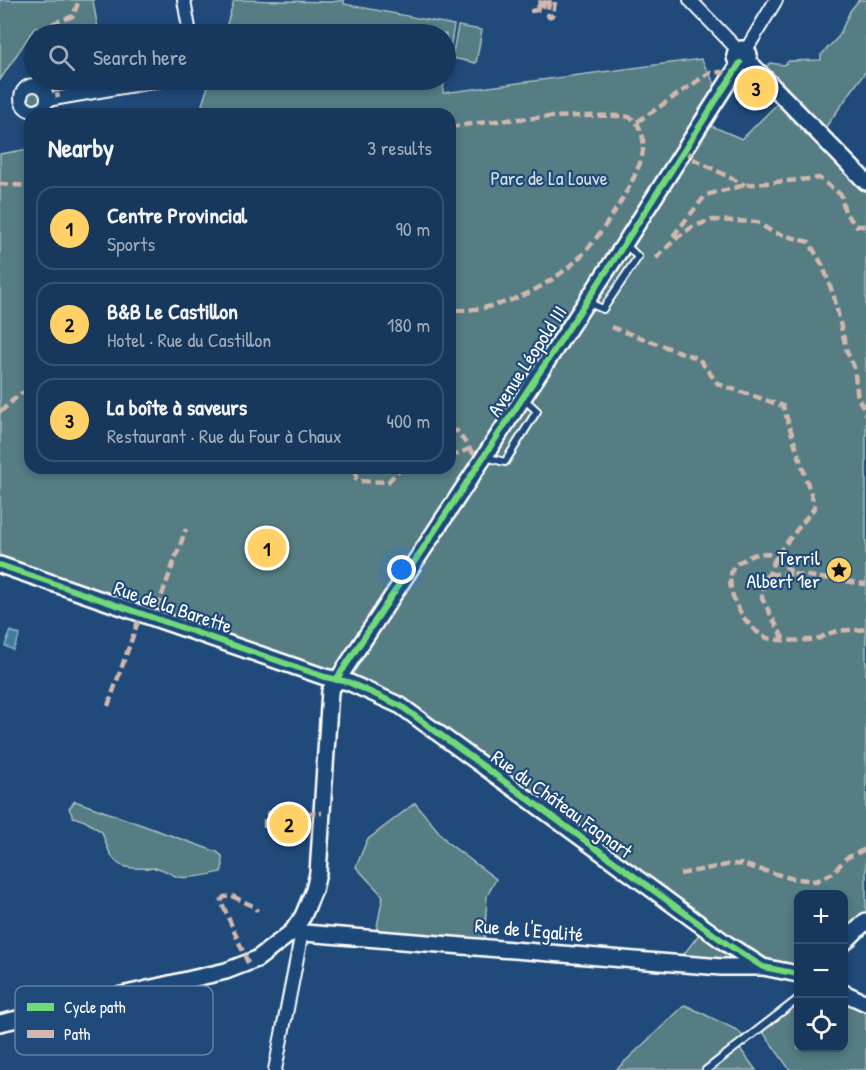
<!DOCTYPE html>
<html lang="en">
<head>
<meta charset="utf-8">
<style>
	body { margin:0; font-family:"Patrick Hand",sans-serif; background:#203f62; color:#f1f3f6 }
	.controls { position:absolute; right:18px; bottom:18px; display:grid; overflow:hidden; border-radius:12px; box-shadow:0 3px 9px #0003 }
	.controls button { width:54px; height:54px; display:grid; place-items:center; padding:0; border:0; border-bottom:2px solid #365272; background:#17385c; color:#f1f3f6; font:30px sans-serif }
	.you { position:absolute; left:402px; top:570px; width:21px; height:21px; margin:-15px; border:4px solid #fff; border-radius:50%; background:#1a73e8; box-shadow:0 0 0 9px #1a73e833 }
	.badge { display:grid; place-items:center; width:39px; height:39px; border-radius:50%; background:#ffd166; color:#111; font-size:20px; font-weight:700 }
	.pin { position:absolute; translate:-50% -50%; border:3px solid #fff; box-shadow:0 2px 6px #0006 }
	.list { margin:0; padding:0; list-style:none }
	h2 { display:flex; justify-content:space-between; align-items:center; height:78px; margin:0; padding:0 24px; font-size:26px }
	h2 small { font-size:20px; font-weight:400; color:#9eacbb }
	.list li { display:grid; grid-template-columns:39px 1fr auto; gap:18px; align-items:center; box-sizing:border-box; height:84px; margin:0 12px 12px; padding:0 12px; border:2px solid #365272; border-radius:18px }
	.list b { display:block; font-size:22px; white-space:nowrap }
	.list p { margin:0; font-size:20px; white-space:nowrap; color:#9eacbb }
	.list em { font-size:20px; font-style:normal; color:#9eacbb }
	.icon { flex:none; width:33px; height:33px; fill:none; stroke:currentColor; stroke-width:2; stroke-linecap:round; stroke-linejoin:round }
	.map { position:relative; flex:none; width:866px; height:1070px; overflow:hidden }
	.search { position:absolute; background:#17385c; box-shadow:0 3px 9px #0003; left:24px; top:24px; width:432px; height:66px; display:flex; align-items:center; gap:15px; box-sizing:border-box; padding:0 21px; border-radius:33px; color:#9eacbb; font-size:22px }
	.panel { position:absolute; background:#17385c; box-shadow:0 3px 9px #0003; left:24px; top:108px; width:432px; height:366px; border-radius:18px }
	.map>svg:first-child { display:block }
	.green { fill:#557d83; stroke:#aabec1; stroke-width:1.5 }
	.water { fill:#427a9d; stroke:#8eafc4; stroke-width:1.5 }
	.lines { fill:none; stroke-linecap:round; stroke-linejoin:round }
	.service-casing { stroke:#fff; stroke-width:10 }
	.minor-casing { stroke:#fff; stroke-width:16 }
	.tertiary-casing { stroke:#fff; stroke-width:20 }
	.service { stroke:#1f4a7a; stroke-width:6 }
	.minor { stroke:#1f4a7a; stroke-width:12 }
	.tertiary { stroke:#1f4a7a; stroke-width:15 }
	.quiet { stroke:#d1b7ad; stroke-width:4.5; stroke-dasharray:9 4.5; stroke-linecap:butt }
	.cycleway-casing { stroke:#1f4a7a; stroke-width:10 }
	.cycleway { stroke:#71d979; stroke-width:6 }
	.labels { text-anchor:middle; stroke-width:4.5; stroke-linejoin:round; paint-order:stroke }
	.park-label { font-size:20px; fill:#d4dee0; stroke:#1f4a7a }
	.street-label { font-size:20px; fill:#fff; stroke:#1f4a7a }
	.poi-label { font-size:20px; fill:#fff; stroke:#1f4a7a; text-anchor:end }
	.key { fill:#1f4a7a; stroke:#6280a2; stroke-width:1.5 }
	.key-label { font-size:16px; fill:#fff }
</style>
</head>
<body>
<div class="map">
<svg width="866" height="1070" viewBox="0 0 866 1070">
	<rect width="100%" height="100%" fill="#1f4a7a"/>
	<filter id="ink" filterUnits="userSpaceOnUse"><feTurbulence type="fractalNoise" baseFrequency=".0167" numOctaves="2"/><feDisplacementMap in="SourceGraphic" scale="12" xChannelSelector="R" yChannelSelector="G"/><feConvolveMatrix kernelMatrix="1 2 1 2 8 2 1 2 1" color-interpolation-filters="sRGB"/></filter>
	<g filter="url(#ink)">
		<!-- green -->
		<path class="green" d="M0,0h94l-1,1 6,33h-53l-1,-3 -10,-4 -35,53z
			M234,0l97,2 13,-2v4l110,21 -8,49v-40h-222z
			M859,0h7v71l-46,64 -60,-62 10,-10 14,2 5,-4 32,-1v-5l18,-19 11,-25z
			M458,26l24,4 -6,33 -24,-5z
			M701,59l15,27 7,4 -21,32 40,17 37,-37 87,80v739l-22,22v-49h-46v80l-68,-20 -3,7 -50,2 27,-35 -303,-222 -401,-142v-410l30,-5v319h420v-354h-251l11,-34h234l-1,13z
			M25 98a9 9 0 1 1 18 0a9 9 0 1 1-18 0Z
			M75,801l142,51 5,4 1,9 -2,7c-13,3 -30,7 -43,5 -7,-2 -15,-9 -22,-9 -37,1 -42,1 -54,-36l-17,-11 -12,-4 -4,-9z
			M415,803l33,40 48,36 -9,17 -3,52 -109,-11 8,-41 -27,-29 11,-27z
			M844,993l22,10v67h-76l-30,-42 38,-29v49h46z
			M685,1005l54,26 6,9 -7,6 18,24h-140z"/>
		<!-- water -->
		<path class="water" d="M11,631l9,4 -7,15 -8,-4z"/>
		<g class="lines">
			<!-- service casing -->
			<g class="service-casing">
				<path id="service" d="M587,302l16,7 35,-52 -12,-12
					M485,457l20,5 32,-51 -14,-13
					M706,1070l92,-71"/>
			</g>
			<!-- minor casing -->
			<g class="minor-casing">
				<path id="minor" d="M184,0l6,34
					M690,0l48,50
					M746,50l30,-50
					M21 98a13 13 0 1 1 26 0a13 13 0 1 1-26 0Z
					M47,100l116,-20
					M275,1070l27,-138"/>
			</g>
			<!-- tertiary casing -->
			<g class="tertiary-casing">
				<path id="tertiary" d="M735 56a7 7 0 1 1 14 0a7 7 0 1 1-14 0Z
					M748,61l118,121
					M0,565l325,112 23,5 53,24 326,238 36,23
					M292,932l429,35h42l35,7
					M844,943l22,-22
					M844,993l22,10
					M0,1023l226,-52 31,-12 35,-27 11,-16 11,-26 4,-17 12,-182 295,-448 115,-180"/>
			</g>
			<!-- service -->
			<use href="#service" class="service"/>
			<!-- minor -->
			<use href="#minor" class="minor"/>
			<!-- tertiary -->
			<use href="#tertiary" class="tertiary"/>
			<!-- quiet -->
			<path class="quiet" d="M541,0l-3,8 -6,3 10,-2 4,-9
				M550,0l-3,13 2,4 4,-2 2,-13
				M46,34v-6l5,-4 22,-8 6,-16
				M54,80l4,18
				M637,122l72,-49 12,-1 10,5
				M450,127c57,-9 116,-12 174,-11 9,1 13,5 16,13 4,8 4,18 2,27 -6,26 -43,83 -63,102 -32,31 -83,55 -129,52
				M686,148l5,10 54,27
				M0,184l30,2
				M673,236l33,-41 39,-10 74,-7 22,17 4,18 12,13h9
				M656,258l22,-21 14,-10 20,-7 45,2 15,10 37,10 14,24 11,31 13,55 7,15 4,32 7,10 1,6
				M611,327l88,32 19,25 65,22 32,101 -39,49 -7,18 -6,5 -1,19 22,42
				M0,412l20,-18 10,-4
				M450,430l7,1 15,21 11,7
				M450,457l19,-8
				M356,471v8l3,2 29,1 13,-14
				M769,574h24c-13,-15 -26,-28 -46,-16 -3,2 -9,4 -12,7 -16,21 12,69 36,74 10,2 36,2 46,0 6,-2 11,-6 17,-7 10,-3 22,-1 32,-3
				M793,574l73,10
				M155,607l5,-7 26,-71
				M108,706l33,-93
				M265,828v-11l4,-4h53
				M680,874l46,-9 15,-1 49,14 26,3 17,-8 13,-15 20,-9
				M248,963l-27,-62 3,-4 8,-1 23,11 2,4"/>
			<!-- cycleway casing -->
			<g class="cycleway-casing">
				<path id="cycleway" d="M0,565l325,112 23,5 53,24 326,238 36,23 35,7
					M336,680l289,-437 115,-180"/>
			</g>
			<!-- cycleway -->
			<use href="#cycleway" class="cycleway"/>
		</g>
	</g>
	<!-- icons -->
	<defs>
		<g id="sight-disc" transform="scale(1.35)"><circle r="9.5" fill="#ffd166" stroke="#1f4a7a"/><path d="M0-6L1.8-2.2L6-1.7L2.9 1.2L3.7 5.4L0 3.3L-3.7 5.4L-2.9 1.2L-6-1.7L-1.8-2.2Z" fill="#111"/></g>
	</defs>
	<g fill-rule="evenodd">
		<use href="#sight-disc" x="839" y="570"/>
	</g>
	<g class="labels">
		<!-- park labels -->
		<g class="park-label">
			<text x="549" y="185">Parc de La Louve</text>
		</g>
		<!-- street labels -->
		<g class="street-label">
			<text transform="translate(527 361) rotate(-57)" y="7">Avenue Léopold III</text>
			<text transform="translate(173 607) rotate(19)" y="7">Rue de la Barette</text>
			<text transform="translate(562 804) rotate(36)" y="7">Rue du Château Fagnart</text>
			<text transform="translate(529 930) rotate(5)" y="7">Rue de l'Egalité</text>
		</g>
		<!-- poi labels -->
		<g class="poi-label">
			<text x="820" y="565">Terril<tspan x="820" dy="23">Albert 1er</tspan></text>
		</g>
	</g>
	<!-- legend -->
	<rect x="15" y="986" width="198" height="69" rx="9" class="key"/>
	<rect x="27" y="1003" width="27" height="8" fill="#71d979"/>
	<rect x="27" y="1030" width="27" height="8" fill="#d1b7ad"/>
	<g class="key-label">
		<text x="64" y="1013">Cycle path</text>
		<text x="64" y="1040">Path</text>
	</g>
</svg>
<div class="controls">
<button>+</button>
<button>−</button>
<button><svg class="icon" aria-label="locate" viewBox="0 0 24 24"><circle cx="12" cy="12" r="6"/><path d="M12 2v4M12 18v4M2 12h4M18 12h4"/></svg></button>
</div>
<div class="you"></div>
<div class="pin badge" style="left:267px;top:548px">1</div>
<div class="pin badge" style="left:289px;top:824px">2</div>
<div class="pin badge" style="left:756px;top:88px">3</div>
<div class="search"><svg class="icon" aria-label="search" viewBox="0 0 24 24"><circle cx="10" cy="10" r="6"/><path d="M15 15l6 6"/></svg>Search here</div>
<section class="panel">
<h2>Nearby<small>3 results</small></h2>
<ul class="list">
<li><span class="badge">1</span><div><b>Centre Provincial</b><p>Sports</p></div><em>90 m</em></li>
<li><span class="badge">2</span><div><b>B&amp;B Le Castillon</b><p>Hotel · Rue du Castillon</p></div><em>180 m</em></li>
<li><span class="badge">3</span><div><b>La boîte à saveurs</b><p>Restaurant · Rue du Four à Chaux</p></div><em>400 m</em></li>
</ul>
</section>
</div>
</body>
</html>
